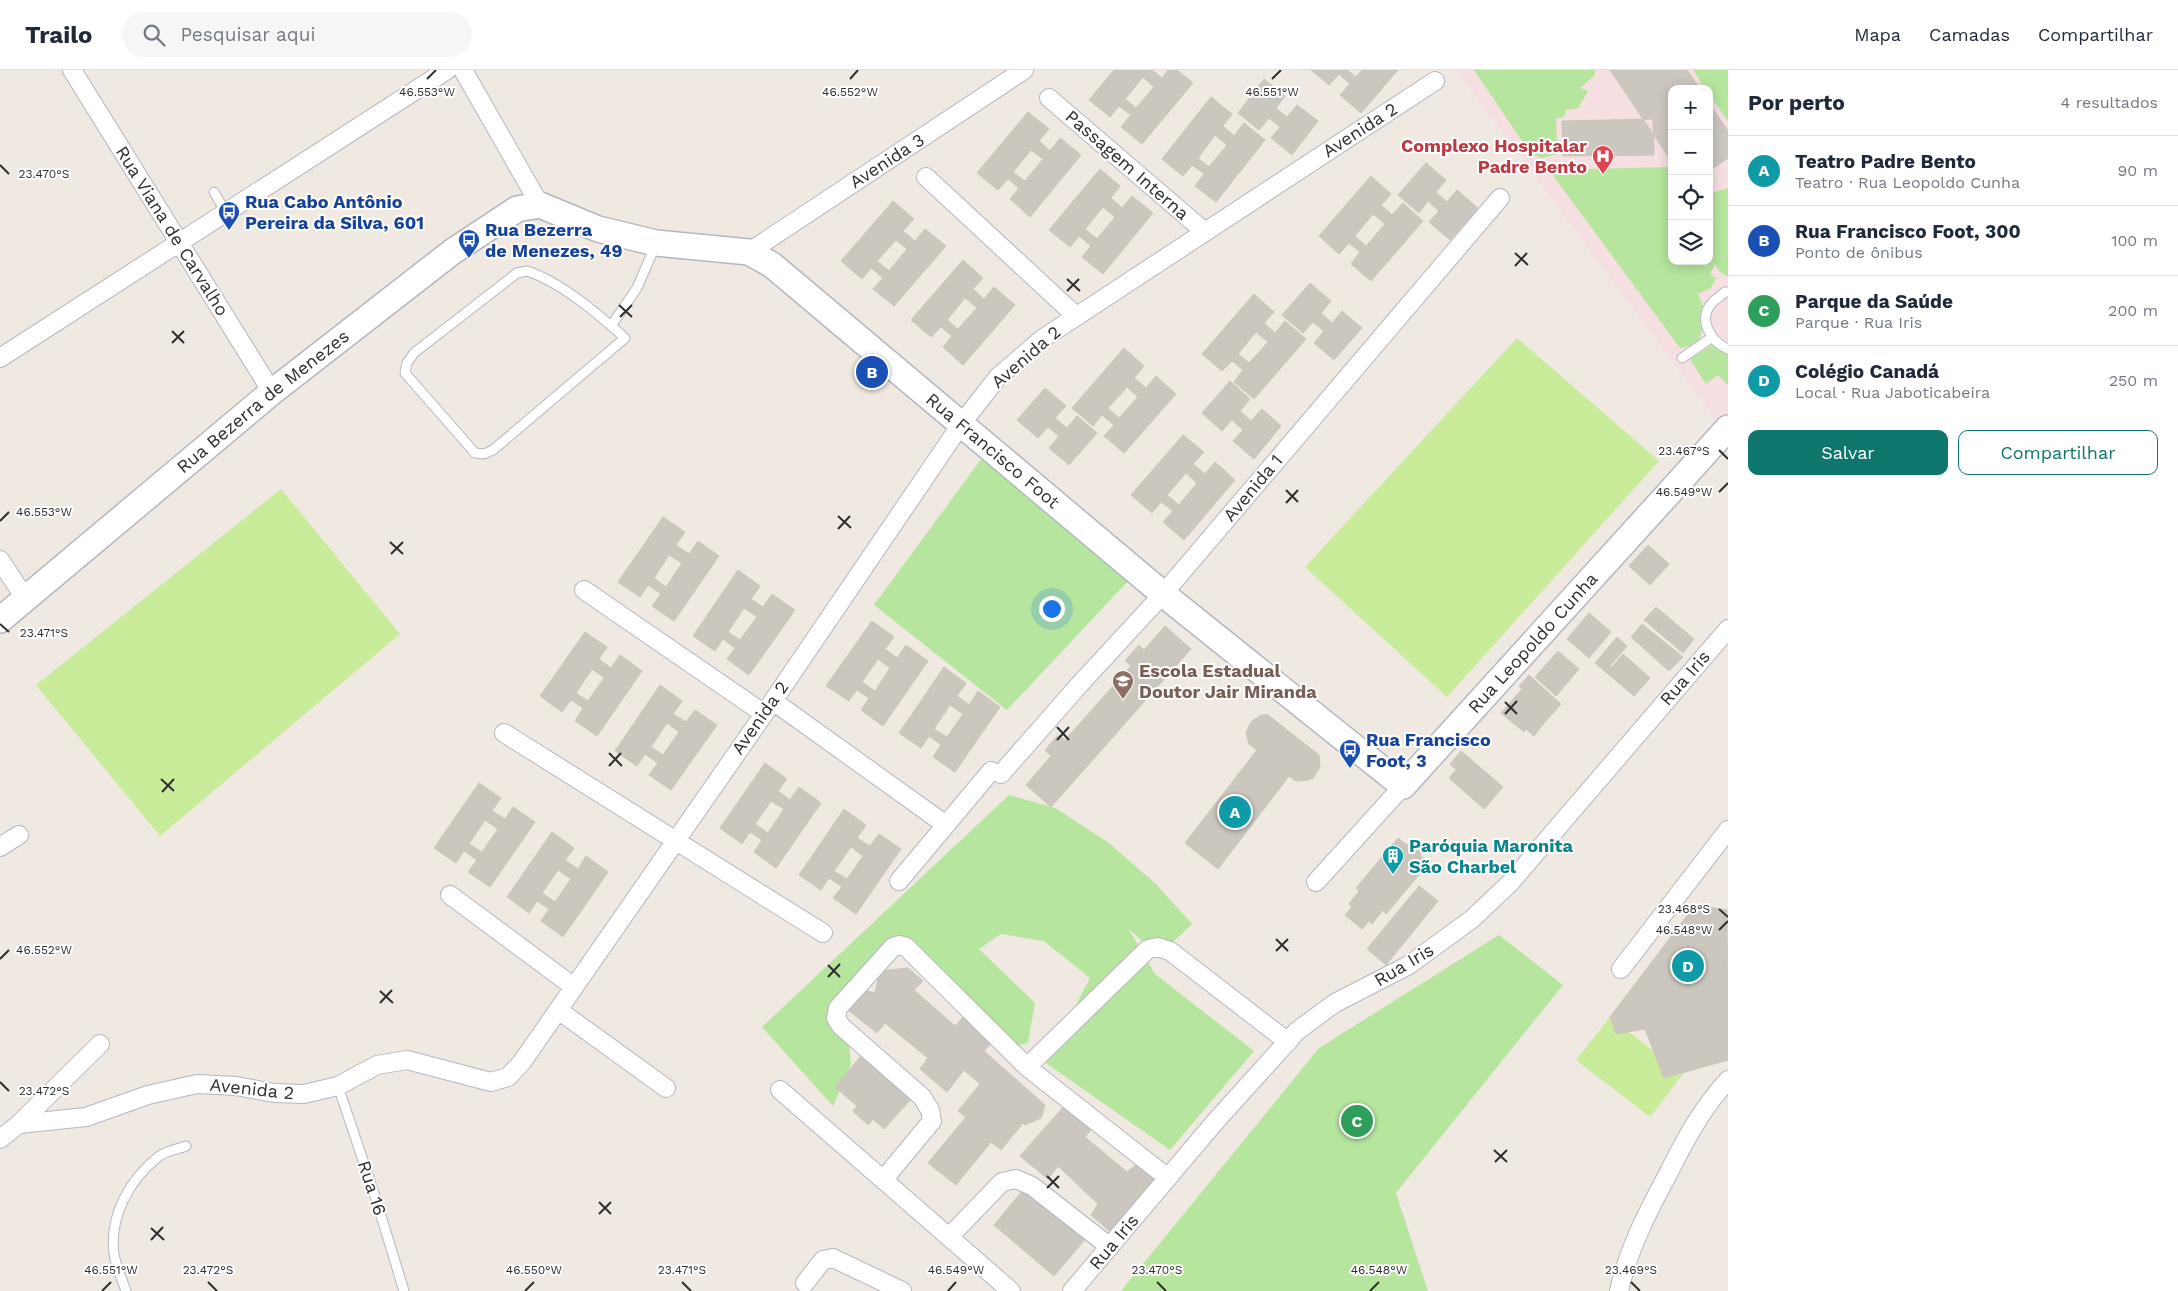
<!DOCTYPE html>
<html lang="pt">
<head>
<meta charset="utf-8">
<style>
	body { margin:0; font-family:"Work Sans",sans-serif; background:#f6f6f7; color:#1f2937 }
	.controls { position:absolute; right:15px; top:15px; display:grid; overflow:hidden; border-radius:10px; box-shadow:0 2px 12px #0003 }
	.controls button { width:45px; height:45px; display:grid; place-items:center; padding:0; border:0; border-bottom:1px solid #e0e1e3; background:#fff; color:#1f2937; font:25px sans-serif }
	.you { position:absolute; left:1051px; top:538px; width:18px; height:18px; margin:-12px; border:4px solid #fff; border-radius:50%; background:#1a73e8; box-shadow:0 0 0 8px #1a73e833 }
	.badge { display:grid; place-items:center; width:32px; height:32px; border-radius:50%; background:#0f766e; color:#fff; font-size:16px; font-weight:700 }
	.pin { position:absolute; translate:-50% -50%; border:2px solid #fff; box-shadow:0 1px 5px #0006 }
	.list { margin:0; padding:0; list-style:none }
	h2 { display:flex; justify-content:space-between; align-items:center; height:65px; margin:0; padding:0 20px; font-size:21px }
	h2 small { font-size:16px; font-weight:400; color:#747a83 }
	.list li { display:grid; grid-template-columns:32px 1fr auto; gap:15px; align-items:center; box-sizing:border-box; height:70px; padding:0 20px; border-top:1px solid #e0e1e3 }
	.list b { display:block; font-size:19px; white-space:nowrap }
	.list p { margin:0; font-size:16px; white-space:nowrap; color:#747a83 }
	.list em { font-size:16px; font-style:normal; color:#747a83 }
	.actions { display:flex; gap:10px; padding:15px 20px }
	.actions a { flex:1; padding:11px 0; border:1px solid #0f766e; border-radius:10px; text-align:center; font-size:18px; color:#0f766e }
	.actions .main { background:#0f766e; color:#fff }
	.icon { flex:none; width:28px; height:28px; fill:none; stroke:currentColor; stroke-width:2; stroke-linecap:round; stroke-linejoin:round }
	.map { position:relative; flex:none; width:1728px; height:1221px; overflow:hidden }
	header { display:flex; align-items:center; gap:30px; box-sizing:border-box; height:70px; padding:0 25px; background:#fff; border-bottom:1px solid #e0e1e3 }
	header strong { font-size:24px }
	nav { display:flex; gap:28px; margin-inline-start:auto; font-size:18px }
	.search { width:350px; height:45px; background:#f6f6f7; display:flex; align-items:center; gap:12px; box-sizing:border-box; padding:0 18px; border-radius:28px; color:#747a83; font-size:19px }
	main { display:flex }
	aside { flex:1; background:#fff }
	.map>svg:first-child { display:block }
	.medical { fill:#f5dfe0; fill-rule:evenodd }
	.green { fill:#b6e59e }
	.pitch { fill:#c9ec9a }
	.building { fill:#cbc7bf; stroke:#cbc5ba; fill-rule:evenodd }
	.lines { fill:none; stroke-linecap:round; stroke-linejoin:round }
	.lane-casing { stroke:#b4b7c1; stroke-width:11 }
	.street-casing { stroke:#b4b7c1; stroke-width:20 }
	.secondary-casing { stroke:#b4b7c1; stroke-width:28 }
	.lane { stroke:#fff; stroke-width:9 }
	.street { stroke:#fff; stroke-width:18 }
	.secondary { stroke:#fff; stroke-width:25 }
	.ticks { fill:none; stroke:#2e2e2e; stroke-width:2 }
	.labels { text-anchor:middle; stroke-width:4; stroke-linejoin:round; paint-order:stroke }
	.street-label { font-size:18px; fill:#2e2e2e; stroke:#fff }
	.health-label { font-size:18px; font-weight:bold; fill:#be3a42; stroke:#fff; text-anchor:end }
	.transit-label { font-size:18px; font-weight:bold; fill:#164399; stroke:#fff; text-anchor:start }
	.education-label { font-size:18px; font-weight:bold; fill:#785e54; stroke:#fff; text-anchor:start }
	.culture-label { font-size:18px; font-weight:bold; fill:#0d838f; stroke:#fff; text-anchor:start }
	.ticks-label { font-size:12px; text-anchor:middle; fill:#2e2e2e; stroke:#fff; stroke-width:4; stroke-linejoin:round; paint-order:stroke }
</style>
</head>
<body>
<header>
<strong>Trailo</strong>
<div class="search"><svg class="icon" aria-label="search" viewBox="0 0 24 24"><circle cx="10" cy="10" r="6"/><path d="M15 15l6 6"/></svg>Pesquisar aqui</div>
<nav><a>Mapa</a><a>Camadas</a><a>Compartilhar</a></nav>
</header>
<main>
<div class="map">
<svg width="1728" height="1221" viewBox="0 0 1728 1221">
	<rect width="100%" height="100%" fill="#efe9e1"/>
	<!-- medical -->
	<path class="medical" d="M1456,0h272v342l-12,8zM1672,19h37v172h-37z"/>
	<!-- green -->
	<path class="green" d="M1474,0h121l-1,6 -14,12 8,3 -10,17 -12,2 -2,7 -8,1 1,36 -14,4 -12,-4z
		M1693,0h35v51l-19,-27v-5h-3z
		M1668,97l4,5v89h37v-67l19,-6v89l-9,-6 -4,-7 -5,11 6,3 -5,10 -13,6c9,17 7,34 -2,51l-16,3 -131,-178z
		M1712,275l16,8v32l-10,-10 -12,9 -16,-25z
		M982,388l146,123 -121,129 -133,-105z
		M1009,725l46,13 54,35 48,42 35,39 -34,32 -30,-28 27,46 99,77 -84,99 -124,-87 44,-85 -46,-37 -43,-7 -22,15 56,54 -7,40 -9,2 -115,-96 -53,55 -5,8 5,52 -18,42 -71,-79z
		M1499,865l64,50 -167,208 32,98h-307l198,-243z"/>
	<!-- pitch -->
	<path class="pitch" d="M1517,268l142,123 -212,236 -142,-130z
		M281,419l119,145 -240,202 -124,-151z
		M1610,947l73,57 -33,43 -74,-57z"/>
	<!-- building -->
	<path class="building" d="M1114,0h38l10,8 6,-8h9l16,13 -51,61 -21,-17 10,-12 -12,-9 -9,11 -21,-17zM1143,7l11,10 -18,21 -11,-9z
		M1311,0h36l9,7 6,-7h36l-37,43 -21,-18 10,-11 -11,-10 -10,11z
		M1610,0h77l13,19h-28v73z
		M1264,9l21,17 -9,12 11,9 10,-12 21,16 -26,34 -21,-17 9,-11 -11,-9 -10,12 -21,-17z
		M1211,27l21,17 -9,12 11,10 10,-13 21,17 -49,62 -21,-16 9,-12 -12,-9 -9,11 -21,-17zM1215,65l12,10 -18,22 -11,-9z
		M1709,33l19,28v27l-19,13z
		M1028,42l21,17 -10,12 11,10 10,-13 21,17 -51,62 -20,-18 9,-11 -11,-9 -10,11 -21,-17zM1031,80l12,9 -18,22 -12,-9z
		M1653,49l1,36 -91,1 -1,-35z
		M1426,93l20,17 -10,12 11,10 10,-12 21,18 -28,32 -21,-18 10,-11 -11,-10 -9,12 -21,-18z
		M1100,99l20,17 -9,12 11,10 10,-12 21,17 -50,61 -21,-17 9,-11 -12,-10 -9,11 -21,-17zM1103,137l12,10 -18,22 -12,-10z
		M1371,106l20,18 -10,11 11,10 11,-12 20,18 -52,60 -20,-17 9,-12 -11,-9 -10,11 -20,-18zM1373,144l12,10 -19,22 -11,-10z
		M893,131l21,18 -11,12 12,10 10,-12 21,17 -52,60 -21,-17 10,-11 -12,-10 -9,11 -21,-18zM896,170l11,9 -18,22 -12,-10z
		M963,190l20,18 -10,11 11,10 10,-12 21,18 -52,60 -20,-18 9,-11 -11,-9 -10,10 -20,-17zM965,228l12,10 -19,21 -11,-9z
		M1310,213l21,18 -10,12 11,10 10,-12 20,17 -28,32 -20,-17 10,-12 -11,-9 -10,11 -21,-18z
		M1254,224l20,18 -10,11 11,10 10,-12 21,18 -52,60 -20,-17 9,-12 -11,-9 -10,10 -20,-17zM1256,262l12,10 -19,21 -11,-9z
		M1124,278l20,18 -10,12 12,10 10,-12 20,18 -52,59 -20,-17 10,-11 -12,-10 -9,11 -21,-18zM1127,317l11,10 -19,21 -11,-10z
		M1230,311l20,18 -10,12 11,10 11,-12 19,17 -27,33 -21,-18 10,-11 -11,-10 -10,11 -20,-18z
		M1045,318l21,18 -11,12 12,10 10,-12 20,17 -28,32 -20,-17 10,-12 -11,-9 -10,11 -21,-18z
		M1183,365l21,17 -11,12 12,10 10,-12 20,18 -51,60 -21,-18 10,-11 -12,-9 -9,11 -21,-18zM1186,403l11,10 -18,22 -12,-10z
		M663,447l22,15 -9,13 13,9 9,-13 21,15 -45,65 -22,-15 9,-12 -13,-9 -8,12 -22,-15zM669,485l13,8 -16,24 -12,-9z
		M1648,475l21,19 -19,21 -21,-19z
		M738,500l22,16 -9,13 12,8 9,-13 23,16 -46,65 -22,-16 8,-11 -12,-9 -8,12 -22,-15zM744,538l13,9 -17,23 -12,-8z
		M1656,537l38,32 -11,14 -39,-33z
		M1589,543l22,19 -22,26 -22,-19z
		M872,551l22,16 -9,12 12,9 9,-13 22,16 -45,65 -22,-16 8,-12 -12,-8 -8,11 -23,-15zM878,589l12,9 -15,23 -13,-9z
		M1642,554l41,33 -14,14 -38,-34z
		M1165,556l26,23 -140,158 -25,-22 25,-29 -6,-6 13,-15 7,5 66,-74 -6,-5 14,-16 5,5z
		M585,562l22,15 -8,12 12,9 9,-13 22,16 -45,65 -22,-15 8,-13 -12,-8 -9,12 -22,-16zM592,599l12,9 -16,23 -12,-8z
		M1617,567l10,9 -17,20 2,2 -5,5 -12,-10z
		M1558,581l21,18 -23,27 -21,-19z
		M1623,584l27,24 -16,18 -27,-23z
		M944,597l22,16 -9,13 12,9 9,-14 22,16 -45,65 -22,-15 8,-12 -12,-9 -8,12 -22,-15zM950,635l13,9 -16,23 -13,-8z
		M1529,605l32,29 -16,18 -7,-6 7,-7 -26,-23z
		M660,615l22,16 -9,13 13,8 9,-12 22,15 -46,65 -22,-15 9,-12 -13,-9 -8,12 -22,-15zM667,653l12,9 -16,23 -12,-8z
		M1522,619l23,20 -7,7 7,6 -11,14 -8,-7 -2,3 -23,-19z
		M1261,645h7l51,40 1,12 -7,11 -5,2 -12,1 -7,-5 -71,93 -33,-26 72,-93 -8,-6 -3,-11 5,-11z
		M1461,681l42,36 -12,14 -41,-37z
		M765,693l22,16 -9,12 12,9 9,-13 22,16 -45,65 -22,-16 8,-12 -12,-8 -8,12 -22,-16zM771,731l13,8 -16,24 -13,-9z
		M1456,700l35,31 -7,8 -35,-31z
		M479,713l22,15 -9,13 13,8 8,-12 22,15 -45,65 -22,-15 9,-12 -13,-9 -8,12 -22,-15zM485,750l13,9 -16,23 -13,-8z
		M844,739l22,16 -9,13 13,8 9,-12 22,15 -45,65 -23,-16 9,-11 -13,-9 -8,12 -22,-15zM851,777l12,9 -16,23 -13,-8z
		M552,762l22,16 -9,12 13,9 8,-13 22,16 -45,65 -22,-16 8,-12 -12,-8 -8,12 -22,-16zM558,800l13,9 -16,23 -13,-9z
		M1398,768l9,7 4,-4 12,10 -3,4 9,8 -43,51 -3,-4 -11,14 -3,-3 -7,8 -17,-14 7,-8 -3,-3 10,-13 -3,-3z
		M1419,816l19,15 -52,64 -19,-16z
		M1695,835l32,5 1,150 -64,18 -19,-49 -29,5 -6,-17z
		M908,898l15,13 -9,9 41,36 10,-11 29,25 -10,11 61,54 -4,13 -16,7 -2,-2 -22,27 -10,-8 -35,43 -28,-22 38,-46 -8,-6 22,-27 -16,-14 -17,22 -27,-23 8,-11 -43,-35 -8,10 -29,-23 16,-20 11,3 5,-22z
		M861,986l50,43 -27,30 -11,-10 -5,6 -15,-14 4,-5 -22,-19z
		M1066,1034l28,22 -9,11 42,35 10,-8 23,19 -45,53 -24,-21 7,-11 -40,-38 -10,13 -28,-23z
		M1027,1115l61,51 -34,40 -60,-51z"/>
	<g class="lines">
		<!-- lane casing -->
		<g class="lane-casing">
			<path id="lane" d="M214,122l12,21
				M527,201c34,11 71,43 98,67l-132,112 -9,4 -9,-1 -70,-80 2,-10 7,-10 103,-80z
				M1728,222h-3c-4,4 -10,7 -13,11 -15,16 -1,39 16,46
				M611,256l26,-38 19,-44
				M1682,288l29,-20
				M338,1016l37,110 29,95
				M126,1221c-4,-12 -10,-24 -12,-37 -5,-37 15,-74 44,-97 7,-6 20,-8 28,-11"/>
		</g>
		<!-- street casing -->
		<g class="street-casing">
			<path id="street" d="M72,0l200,322
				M463,0l77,135
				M1049,28l156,134
				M926,107l150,139
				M749,182l275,-182
				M0,288l447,-288
				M0,490l25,38
				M584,520l179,123
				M773,631l173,124
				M504,663l319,200
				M1001,704l79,-90 83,-90 337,-396
				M0,777l19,-12
				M899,811l92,-110
				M1316,812l87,-96
				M450,825l124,92
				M1621,899l107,-139
				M558,940l108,78
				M1027,997l121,-118 10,-2 12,4 118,91
				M780,1020l231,201
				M19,1054l67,-7 62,-22 49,-11 39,2 38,7 30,1 34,-8 39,-21 30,-5 84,22 17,-5 14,-15 251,-361 189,-278 36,-46 44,-38 393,-258
				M0,1069l19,-15 81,-80
				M883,1110l49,-59 -2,-11 -8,-13 -81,-71 -5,-8 2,-10 55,-61 6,-2 7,2 121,120 141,111
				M949,1167l53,-55 14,-3 16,7 78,61
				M805,1213l18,-23 10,-2 69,33
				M1072,1221l143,-169 82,-91 38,-28 74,-38 63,-46 38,-36 218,-254
				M1619,1221c9,-41 29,-80 49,-117 17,-34 34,-66 60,-94"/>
		</g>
		<!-- secondary casing -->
		<g class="secondary-casing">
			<g id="secondary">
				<path id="s1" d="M0,550l272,-228 180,-140 65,-43 23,-4 58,24 58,14 93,9 23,13 391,329 240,192 325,-358"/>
			</g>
		</g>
		<!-- lane -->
		<use href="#lane" class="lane"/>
		<!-- street -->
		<use href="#street" class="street"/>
		<!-- secondary -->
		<use href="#secondary" class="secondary"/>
	</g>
	<!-- ticks -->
	<path class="ticks" d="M427,9l9,-9M850,9l8,-9M1272,9l9,-9M0,95l9,9M1515,183l13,12M1515,196l12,-13M1067,209l13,12M1067,221l12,-12M619,235l13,12M620,247l12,-12M172,261l12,12M172,273l12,-12M1719,380l9,9M1286,420l12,12M1719,422l9,-9M1286,433l12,-13M838,446l13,12M0,451l9,-9M838,459l12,-13M390,472l13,12M391,484l12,-12M0,554l9,8M1505,632l12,12M1505,644l12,-13M1057,657l12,13M1057,670l12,-13M609,683l13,13M609,696l12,-13M161,709l13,12M162,722l12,-13M1719,839l9,8M1719,860l9,-9M1276,869l12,12M1276,881l12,-12M0,889l9,-9M828,895l12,12M828,907l12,-13M380,921l13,12M380,933l12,-13M0,1012l9,9M1494,1080l13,12M1495,1092l12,-12M1047,1106l12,12M1047,1118l12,-12M599,1132l12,12M599,1144l12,-12M151,1158l13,12M151,1170l12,-13M208,1212l9,9M682,1212l9,9M1157,1212l9,9M1631,1212l9,9M102,1221l9,-9M525,1221l9,-9M948,1221l8,-9M1370,1221l9,-9"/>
	<!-- icons -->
	<defs>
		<g id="hospital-pin" transform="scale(1.125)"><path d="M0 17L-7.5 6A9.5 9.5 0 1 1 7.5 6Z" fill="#e0444e" stroke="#fff"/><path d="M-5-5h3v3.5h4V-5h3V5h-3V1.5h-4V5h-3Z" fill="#fff"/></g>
		<g id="bus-pin" transform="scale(1.125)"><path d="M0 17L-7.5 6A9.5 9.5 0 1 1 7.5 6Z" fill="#1a4fb4" stroke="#fff"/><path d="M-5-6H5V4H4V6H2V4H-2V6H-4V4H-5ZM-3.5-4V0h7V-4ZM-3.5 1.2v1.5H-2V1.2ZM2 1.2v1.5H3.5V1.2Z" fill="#fff"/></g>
		<g id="school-pin" transform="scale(1.125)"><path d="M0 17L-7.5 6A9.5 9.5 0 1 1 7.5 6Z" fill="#8d6e63" stroke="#fff"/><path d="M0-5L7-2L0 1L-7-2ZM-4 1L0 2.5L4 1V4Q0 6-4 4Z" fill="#fff"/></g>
		<g id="building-pin" transform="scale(1.125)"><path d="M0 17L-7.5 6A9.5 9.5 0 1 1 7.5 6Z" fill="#0f9aa8" stroke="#fff"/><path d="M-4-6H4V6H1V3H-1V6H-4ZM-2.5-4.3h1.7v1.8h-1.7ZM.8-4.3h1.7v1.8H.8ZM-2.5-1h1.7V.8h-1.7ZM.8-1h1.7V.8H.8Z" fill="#fff"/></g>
	</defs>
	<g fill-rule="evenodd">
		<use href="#hospital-pin" x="1603" y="86"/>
		<use href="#bus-pin" x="229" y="142"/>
		<use href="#bus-pin" x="469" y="170"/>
		<use href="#school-pin" x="1123" y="611"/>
		<use href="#bus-pin" x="1350" y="680"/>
		<use href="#building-pin" x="1393" y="786"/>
	</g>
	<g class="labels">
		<!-- street labels -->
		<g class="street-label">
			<text transform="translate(1360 60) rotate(-33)" y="6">Avenida 2</text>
			<text transform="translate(887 91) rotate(-33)" y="6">Avenida 3</text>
			<text transform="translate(1127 95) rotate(41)" y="6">Passagem Interna</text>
			<text transform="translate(172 161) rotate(58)" y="6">Rua Viana de Carvalho</text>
			<text transform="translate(1026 287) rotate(-41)" y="6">Avenida 2</text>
			<text dy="6" stroke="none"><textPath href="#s1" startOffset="342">Rua Bezerra de Menezes</textPath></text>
			<text dy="6" stroke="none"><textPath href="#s1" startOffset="1215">Rua Francisco Foot</textPath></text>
			<text transform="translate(1253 418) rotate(-50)" y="6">Avenida 1</text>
			<text dy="6" stroke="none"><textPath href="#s1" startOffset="1938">Rua Leopoldo Cunha</textPath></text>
			<text transform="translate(1685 608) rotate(-49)" y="6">Rua Iris</text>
			<text transform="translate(760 648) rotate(-55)" y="6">Avenida 2</text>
			<text transform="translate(1404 895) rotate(-31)" y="6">Rua Iris</text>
			<text transform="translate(252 1019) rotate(6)" y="6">Avenida 2</text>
			<text transform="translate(372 1118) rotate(72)" y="6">Rua 16</text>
			<text transform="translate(1114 1172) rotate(-50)" y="6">Rua Iris</text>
		</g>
		<!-- health labels -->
		<g class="health-label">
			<text x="1587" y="82">Complexo Hospitalar<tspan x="1587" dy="21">Padre Bento</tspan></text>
		</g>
		<!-- transit labels -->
		<g class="transit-label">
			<text x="245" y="138">Rua Cabo Antônio<tspan x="245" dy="21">Pereira da Silva, 601</tspan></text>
			<text x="485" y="166">Rua Bezerra<tspan x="485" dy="21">de Menezes, 49</tspan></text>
			<text x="1366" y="676">Rua Francisco<tspan x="1366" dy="21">Foot, 3</tspan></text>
		</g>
		<!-- education labels -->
		<g class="education-label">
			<text x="1139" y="607">Escola Estadual<tspan x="1139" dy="21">Doutor Jair Miranda</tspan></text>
		</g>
		<!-- culture labels -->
		<g class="culture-label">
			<text x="1409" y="782">Paróquia Maronita<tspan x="1409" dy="21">São Charbel</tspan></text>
		</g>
	</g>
	<g class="ticks-label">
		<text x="427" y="26">46.553°W</text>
		<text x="850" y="26">46.552°W</text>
		<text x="1272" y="26">46.551°W</text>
		<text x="44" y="108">23.470°S</text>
		<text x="1684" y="385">23.467°S</text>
		<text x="1684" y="426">46.549°W</text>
		<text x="44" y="446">46.553°W</text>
		<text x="44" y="567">23.471°S</text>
		<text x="1684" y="843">23.468°S</text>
		<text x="1684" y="864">46.548°W</text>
		<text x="44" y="884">46.552°W</text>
		<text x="44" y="1025">23.472°S</text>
		<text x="111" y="1204">46.551°W</text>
		<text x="534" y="1204">46.550°W</text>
		<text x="956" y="1204">46.549°W</text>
		<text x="1379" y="1204">46.548°W</text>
		<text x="208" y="1204">23.472°S</text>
		<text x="682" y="1204">23.471°S</text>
		<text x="1157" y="1204">23.470°S</text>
		<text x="1631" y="1204">23.469°S</text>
	</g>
</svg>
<div class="controls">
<button>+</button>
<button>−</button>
<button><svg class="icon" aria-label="locate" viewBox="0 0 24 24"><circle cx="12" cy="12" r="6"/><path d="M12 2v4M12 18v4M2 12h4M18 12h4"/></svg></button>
<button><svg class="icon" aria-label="layers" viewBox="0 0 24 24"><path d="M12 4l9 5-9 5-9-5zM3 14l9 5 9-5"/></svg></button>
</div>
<div class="you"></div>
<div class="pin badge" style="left:1235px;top:742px;background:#0f9aa8">A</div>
<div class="pin badge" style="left:872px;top:302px;background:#1a4fb4">B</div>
<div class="pin badge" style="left:1357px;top:1051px;background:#2e9e5b">C</div>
<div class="pin badge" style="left:1688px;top:896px;background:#0f9aa8">D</div>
</div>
<aside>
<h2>Por perto<small>4 resultados</small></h2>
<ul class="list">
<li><span class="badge" style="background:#0f9aa8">A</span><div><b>Teatro Padre Bento</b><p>Teatro · Rua Leopoldo Cunha</p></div><em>90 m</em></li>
<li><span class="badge" style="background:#1a4fb4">B</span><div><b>Rua Francisco Foot, 300</b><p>Ponto de ônibus</p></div><em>100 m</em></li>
<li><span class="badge" style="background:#2e9e5b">C</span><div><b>Parque da Saúde</b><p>Parque · Rua Iris</p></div><em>200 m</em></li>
<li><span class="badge" style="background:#0f9aa8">D</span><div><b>Colégio Canadá</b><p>Local · Rua Jaboticabeira</p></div><em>250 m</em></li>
</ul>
<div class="actions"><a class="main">Salvar</a><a>Compartilhar</a></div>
</aside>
</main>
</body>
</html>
